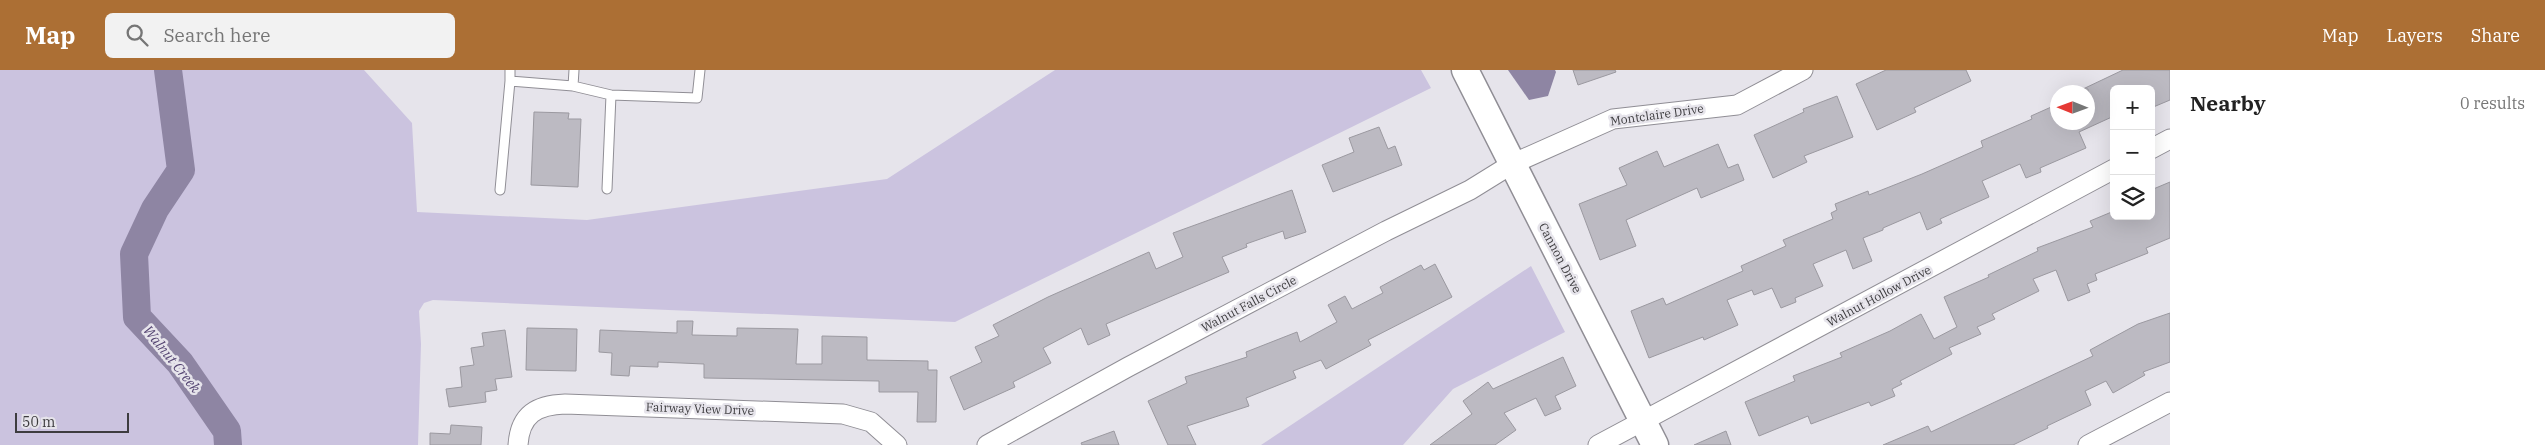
<!DOCTYPE html>
<html lang="en">
<head>
<meta charset="utf-8">
<style>
	body { margin:0; font-family:"IBM Plex Serif",serif; background:#f2f2f2; color:#222 }
	.controls { position:absolute; right:15px; top:15px; display:grid; overflow:hidden; border-radius:8px; box-shadow:0 5px 20px #0002 }
	.controls button { width:45px; height:45px; display:grid; place-items:center; padding:0; border:0; border-bottom:1px solid #e0e0e0; background:#fff; color:#222; font:25px sans-serif }
	.compass { position:absolute; left:2050px; top:15px; width:45px; height:45px; border-radius:50%; background:#fff; box-shadow:0 5px 20px #0002; rotate:271deg }
	.scale { position:absolute; left:15px; bottom:12px; width:114px; box-sizing:border-box; padding-left:5px; border:2px solid #3d3c3f; border-top:0; font-size:14px; line-height:18px; white-space:nowrap; color:#3d3c3f; -webkit-text-stroke:4px #e6e4eb; paint-order:stroke }
	.list { margin:0; padding:0; list-style:none }
	h2 { display:flex; justify-content:space-between; align-items:center; height:65px; margin:0; padding:0 20px; font-size:21px }
	h2 small { font-size:16px; font-weight:400; color:#767676 }
	.icon { flex:none; width:28px; height:28px; fill:none; stroke:currentColor; stroke-width:2; stroke-linecap:round; stroke-linejoin:round }
	.map { position:relative; flex:none; width:2170px; height:375px; overflow:hidden }
	header { display:flex; align-items:center; gap:30px; box-sizing:border-box; height:70px; padding:0 25px; background:#ac6f34; color:#fff }
	header strong { font-size:24px }
	nav { display:flex; gap:28px; margin-inline-start:auto; font-size:18px }
	.search { width:350px; height:45px; background:#f2f2f2; display:flex; align-items:center; gap:12px; box-sizing:border-box; padding:0 18px; border-radius:8px; color:#767676; font-size:19px }
	main { display:flex }
	aside { flex:1; background:#fff }
	.map>svg:first-child { display:block }
	.green { fill:#cbc3df }
	.water { fill:#8e85a3 }
	.lines { fill:none; stroke-linecap:round; stroke-linejoin:round }
	.river { stroke:#8e85a3; stroke-width:28 }
	.building { fill:#bcbac2; stroke:#9b99a0 }
	.lane-casing { stroke:#908e95; stroke-width:11 }
	.street-casing { stroke:#908e95; stroke-width:21 }
	.secondary-casing { stroke:#908e95; stroke-width:29 }
	.lane { stroke:#fff; stroke-width:9 }
	.street { stroke:#fff; stroke-width:19 }
	.secondary { stroke:#fff; stroke-width:26 }
	.labels { text-anchor:middle; stroke-width:5; stroke-linejoin:round; paint-order:stroke }
	.street-label { font-size:12px; fill:#3d3c3f; stroke:#e6e4eb }
	.water-label { font-size:14px; font-style:italic; fill:#534371; stroke:#e6e4eb }
</style>
</head>
<body>
<header>
<strong>Map</strong>
<div class="search"><svg class="icon" aria-label="search" viewBox="0 0 24 24"><circle cx="10" cy="10" r="6"/><path d="M15 15l6 6"/></svg>Search here</div>
<nav><a>Map</a><a>Layers</a><a>Share</a></nav>
</header>
<main>
<div class="map">
<svg width="2170" height="375" viewBox="0 0 2170 375">
	<rect width="100%" height="100%" fill="#e6e4eb"/>
	<!-- green -->
	<path class="green" d="M0,0h364l48,53 5,89 170,8 300,-41 168,-109h366l10,18 -476,234 -522,-22 -9,3 -5,8 2,33 -3,101h-418z
		M1531,196l34,66 -112,57 -50,56h-142z"/>
	<!-- water -->
	<path class="water" d="M1508,0h47l1,2 -8,24 -19,4z"/>
	<g class="lines">
		<!-- river -->
		<path class="river" d="M168,0l13,100 -26,39 -21,45 3,63 43,46 47,68 1,14"/>
	</g>
	<!-- building -->
	<path class="building" d="M1573,0h42l1,2 -38,13z
		M1886,0h80l5,11 -57,27 2,4 -39,18 -21,-46z
		M2123,0h47v30l-19,8v-19h-37v27l-35,16 7,16 -46,20 1,4 -15,6 -6,-14 -38,17 7,16 -49,22 2,4 -15,7 -7,-18 -37,16v2l-20,8 9,23 -19,8 -7,-19 -33,14 10,22 -28,12 1,4 -15,6 -9,-20 -18,7 -2,-5 -25,10 11,25 -34,15 -1,-3 -54,21 -18,-47 32,-13 3,7 77,-34 -2,-5 45,-20 -3,-6 50,-21 -2,-6 6,-3 -2,-6 33,-13 1,4 53,-21 61,-27 -2,-6 51,-22 -1,-3 27,-12v18h30v-33h-5z
		M1837,26l16,41 -49,19 3,6 -34,16 -19,-43 50,-23 -1,-3z
		M534,42l35,1 -1,6h13l-3,68 -47,-2z
		M1379,57l9,22 7,-3 7,19 -69,27 -11,-27 32,-13 -5,-14z
		M1718,74l10,24 10,-4 6,16 -43,18 -4,-10 -71,32 10,26 -36,14 -21,-56 48,-19 -8,-17 38,-17 7,16z
		M2170,112v56l-24,10 2,5 -53,21 2,6 -10,4 3,8 -22,9 -12,-31 -23,9 6,12 -47,23 3,5 -18,8 4,7 -32,14 3,6 -52,27 2,3 -10,5 3,7 -24,10 -2,-4 -58,22 -3,-8 -49,20 -14,-34 50,-21 -2,-5 49,-19 -2,-4 50,-22 31,-17 13,25 23,-12 -13,-30 45,-20 -1,-2 50,-24 -1,-3 56,-21 -3,-6 24,-10v5h37v-26z
		M1292,120l14,42 -21,7 -2,-8 -37,13 1,3 -25,10 7,15 -123,52 4,11 -22,10 -7,-17 -38,20 8,15 -38,19 2,5 -51,23 -14,-33 32,-15 -7,-15 24,-11 -6,-11 55,-28 101,-45 7,17 27,-12 -10,-24z
		M1435,194l17,33 -84,43 3,5 -45,24 -5,-9 -28,11 3,7 -50,20 3,8 -62,20 9,19h-28l-20,-44 39,-18 -2,-6 62,-20 -1,-5 51,-20 3,10 37,-20 -9,-17 17,-9 7,13 31,-16 -3,-6 41,-22 3,5z
		M2170,243v49l-27,10 2,3 -32,18 -7,-12 -21,10 6,14 -44,21 1,2 -35,17h-130l45,-19 3,6 162,-76 -3,-6 48,-26z
		M677,251h16l-1,14 45,1v-8l61,1 -2,35h26v-28l45,1v23l61,1v9h9l-1,52h-19l1,-30h-39v-11l-175,-3v-14l-46,-2v5l-28,-1 -1,10 -18,-1 1,-22 -13,-1 1,-22 77,3z
		M527,258l50,1 -1,42 -50,-1z
		M505,260l7,47 -17,2 2,11 -12,2 1,10 -37,5 -3,-18 16,-2 -2,-20 14,-2 -3,-17 13,-2 -2,-13z
		M1563,287l13,29 -21,10 6,13 -16,7 -9,-18 -32,15 12,17 -21,15h-65l42,-31 -9,-13 25,-19 5,7z
		M451,355l31,2 -1,18h-51v-12l20,1z
		M1114,361l5,14h-37l-1,-2z
		M1726,361l5,14h-37z"/>
	<g class="lines">
		<!-- lane casing -->
		<g class="lane-casing">
			<path id="lane" d="M510,0v11l63,5 38,9 86,3 3,-28
				M573,16l1,-16
				M607,119l4,-94
				M500,120l10,-109"/>
		</g>
		<!-- street casing -->
		<g class="street-casing">
			<path id="street" d="M2151,79l19,-10
				M518,375c2,-31 19,-40 47,-41l278,10 28,8 26,23
				M987,375l141,-78 258,-136 84,-41 42,-26 101,-45 124,-14 66,-35
				M1598,375l516,-276
				M2088,375l82,-43"/>
		</g>
		<!-- secondary casing -->
		<g class="secondary-casing">
			<path id="secondary" d="M1465,0l190,375"/>
		</g>
		<!-- lane -->
		<use href="#lane" class="lane"/>
		<!-- street -->
		<use href="#street" class="street"/>
		<!-- secondary -->
		<use href="#secondary" class="secondary"/>
	</g>
	<g class="labels">
		<!-- street labels -->
		<g class="street-label">
			<text transform="translate(1657 45) rotate(-8)" y="4">Montclaire Drive</text>
			<text transform="translate(1560 188) rotate(62)" y="4">Cannon Drive</text>
			<text transform="translate(1879 226) rotate(-28)" y="4">Walnut Hollow Drive</text>
			<text transform="translate(1249 234) rotate(-28)" y="4">Walnut Falls Circle</text>
			<text transform="translate(700 339) rotate(2)" y="4">Fairway View Drive</text>
		</g>
		<!-- water labels -->
		<g class="water-label">
			<text transform="translate(172 289) rotate(51)" y="5">Walnut Creek</text>
		</g>
	</g>
</svg>
<div class="controls">
<button>+</button>
<button>−</button>
<button><svg class="icon" aria-label="layers" viewBox="0 0 24 24"><path d="M12 4l9 5-9 5-9-5zM3 14l9 5 9-5"/></svg></button>
</div>
<svg class="compass" viewBox="-18 -18 36 36"><path d="M0-13l5 13h-10z" fill="#e53935"/><path d="M0 13l5-13h-10z" fill="#767676"/></svg>
<div class="scale">50 m</div>
</div>
<aside>
<h2>Nearby<small>0 results</small></h2>
<ul class="list">
</ul>
</aside>
</main>
</body>
</html>
